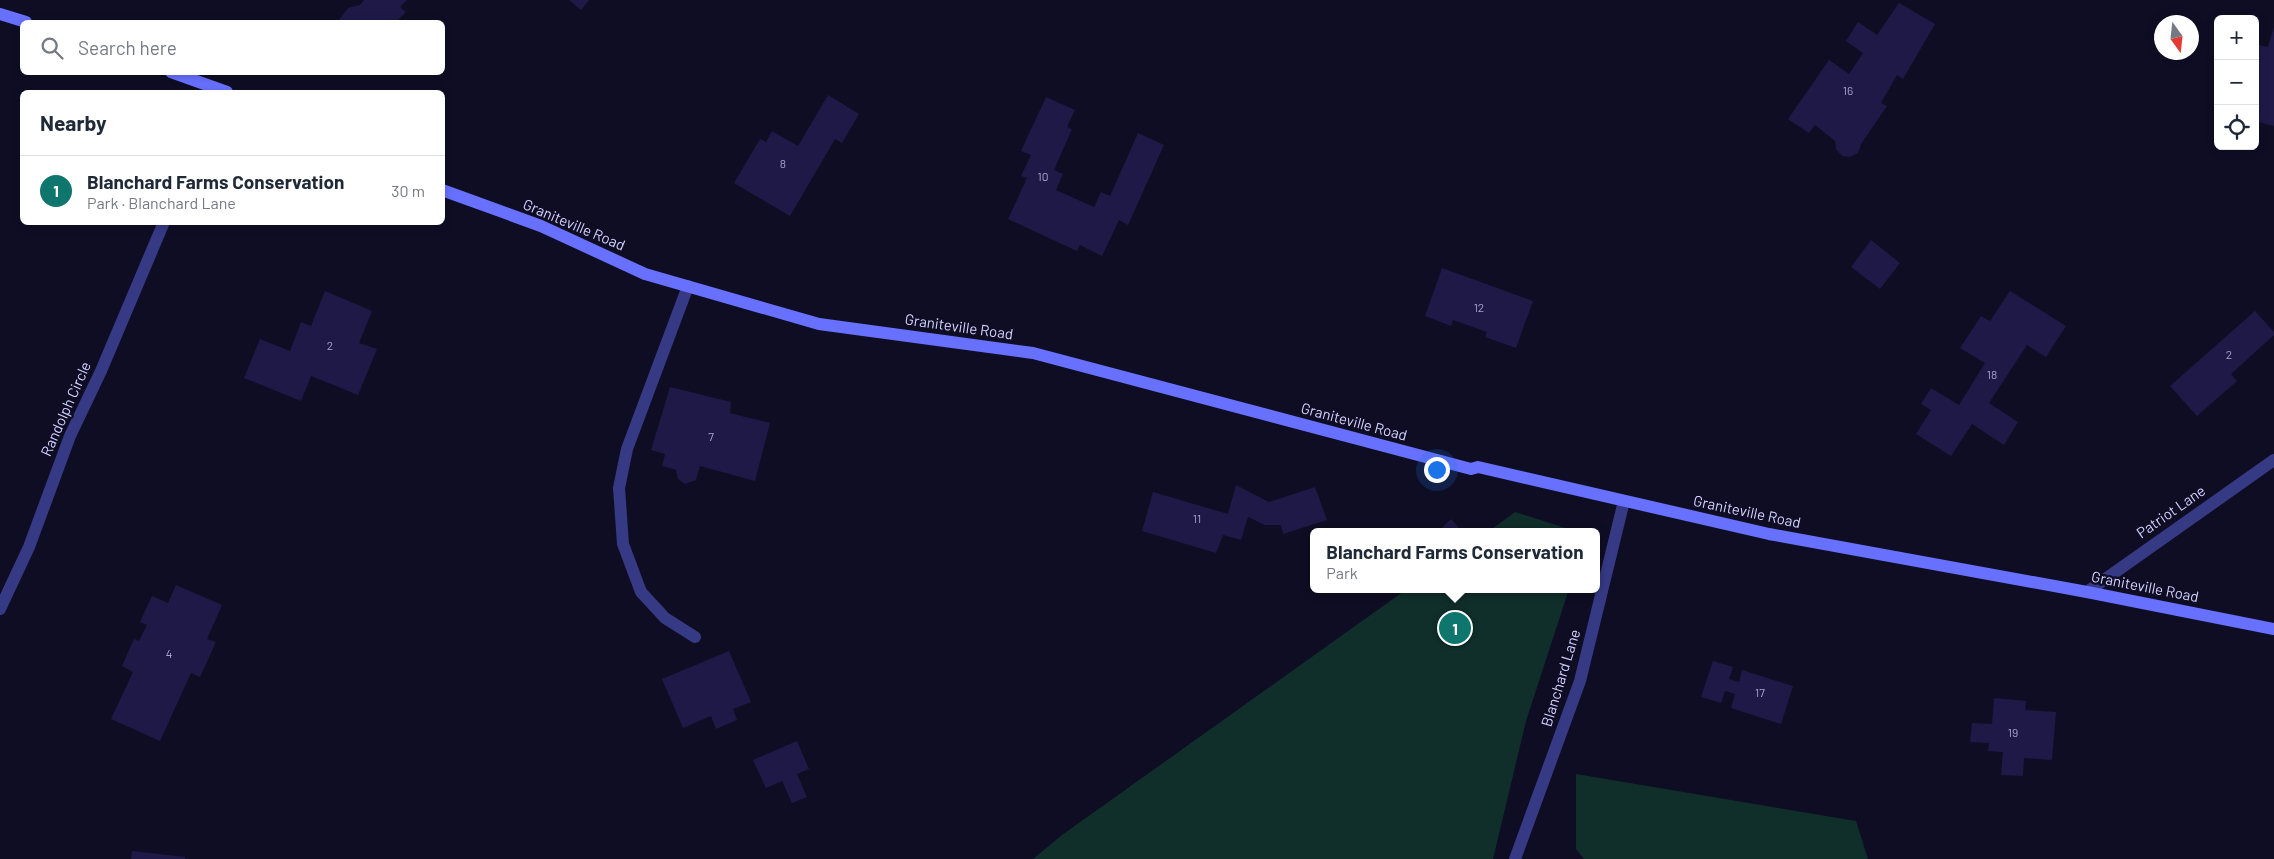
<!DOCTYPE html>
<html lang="en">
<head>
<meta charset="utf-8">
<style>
	body { margin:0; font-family:Barlow,sans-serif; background:#f6f6f7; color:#1f2937 }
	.controls { position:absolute; right:15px; top:15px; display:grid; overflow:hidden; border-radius:8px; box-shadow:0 2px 8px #0003 }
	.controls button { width:45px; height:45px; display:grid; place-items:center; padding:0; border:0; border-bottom:1px solid #e0e1e3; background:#fff; color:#1f2937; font:25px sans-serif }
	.compass { position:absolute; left:2154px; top:15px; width:45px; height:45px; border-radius:50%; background:#fff; box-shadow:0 2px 8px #0003; rotate:165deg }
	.you { position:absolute; left:1436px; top:469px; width:18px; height:18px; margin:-12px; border:4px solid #fff; border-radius:50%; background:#1a73e8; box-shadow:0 0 0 8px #1a73e833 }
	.badge { display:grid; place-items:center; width:32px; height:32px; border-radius:50%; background:#0f766e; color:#fff; font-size:16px; font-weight:700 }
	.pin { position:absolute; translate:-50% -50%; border:2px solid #fff; box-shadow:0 1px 5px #0006 }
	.popup { position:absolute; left:1310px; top:528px; width:290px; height:65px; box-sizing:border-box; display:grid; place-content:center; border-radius:8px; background:#fff; filter:drop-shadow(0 1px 4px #0005); font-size:16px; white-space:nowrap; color:#747a83 }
	.popup b { font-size:19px; color:#1f2937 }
	.popup::after { content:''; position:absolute; left:50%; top:100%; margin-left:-10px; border:10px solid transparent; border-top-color:#fff }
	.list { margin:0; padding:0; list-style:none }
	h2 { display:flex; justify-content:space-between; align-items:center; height:65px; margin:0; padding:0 20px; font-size:21px }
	h2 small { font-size:16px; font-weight:400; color:#747a83 }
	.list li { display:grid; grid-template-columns:32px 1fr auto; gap:15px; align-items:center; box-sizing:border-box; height:70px; padding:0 20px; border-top:1px solid #e0e1e3 }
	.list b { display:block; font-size:19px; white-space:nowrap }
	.list p { margin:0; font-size:16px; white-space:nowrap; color:#747a83 }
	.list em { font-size:16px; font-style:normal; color:#747a83 }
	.icon { flex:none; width:28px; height:28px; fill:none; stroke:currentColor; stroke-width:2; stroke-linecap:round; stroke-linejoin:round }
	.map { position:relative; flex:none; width:2274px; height:859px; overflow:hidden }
	.search { position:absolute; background:#fff; box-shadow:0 2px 8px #0003; left:20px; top:20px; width:425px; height:55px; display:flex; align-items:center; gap:12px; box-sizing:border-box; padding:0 18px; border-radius:8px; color:#747a83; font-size:19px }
	.panel { position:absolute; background:#fff; box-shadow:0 2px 8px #0003; left:20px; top:90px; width:425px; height:135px; border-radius:8px }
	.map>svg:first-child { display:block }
	.green { fill:#102f2b }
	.building { fill:#1e1946 }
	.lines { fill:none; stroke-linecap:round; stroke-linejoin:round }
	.lane { stroke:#363a85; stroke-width:12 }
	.street { stroke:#363a85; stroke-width:12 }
	.secondary { stroke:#6871ff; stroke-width:12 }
	.labels { text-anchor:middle; stroke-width:4.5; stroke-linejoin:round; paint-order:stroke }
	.number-label { font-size:12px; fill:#a5a3d1 }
	.street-label { font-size:15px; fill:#d2d1ff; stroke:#0f0d24 }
</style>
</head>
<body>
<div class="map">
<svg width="2274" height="859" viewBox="0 0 2274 859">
	<rect width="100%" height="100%" fill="#0f0d24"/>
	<!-- green -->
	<path class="green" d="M1515,512l63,20h-90z
		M1407,589h162l-43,132 -33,138h-460l29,-24z
		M1576,774l280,47 12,38h-284l-8,-10z"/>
	<!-- building -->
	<path class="building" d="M364,0h43l-7,7 6,5 -10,10h-55l-2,-2 9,-12 12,-3z
		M569,0h20l-8,10z
		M1899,3l36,21 -32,55 -6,-4 -16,28 6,3 -26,38 -3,9 -8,4 -8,-1 -6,-7 -1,-8 -20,-16 -6,8 -21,-14 41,-59 20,14 14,-21 -17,-12 12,-19 19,13z
		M2274,27v99l-19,-5v-77l13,3z
		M828,95l31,19 -17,29 -7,-4 -45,77 -56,-33 26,-44 6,3 6,-11 26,15z
		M1046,97l29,13 -8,17 5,2 -18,41 9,4 -7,16 38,17 7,-15 9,4 28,-63 26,12 -36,80 -9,-5 -17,36 -22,-11 -3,6 -69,-32 19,-41 -6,-2 10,-21 -10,-4z
		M1871,240l29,23 -20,26 -29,-22z
		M1442,268l91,33 -17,47 -31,-11 2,-5 -34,-12 -2,6 -26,-10z
		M325,291l47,20 -13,32 18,6 -19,46 -47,-19 -10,25 -57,-23 16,-39 30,12 11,-29 10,4z
		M2010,291l56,35 -20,31 -19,-12 -38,58 29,19 -14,23 -32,-21 -21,32 -35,-22 15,-24 -10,-6 10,-16 28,17 26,-42 -25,-15 21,-32 9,5z
		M2255,311l19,21v3l-43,39 6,7 -40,35 -27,-30z
		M670,387l61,15 -1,11 40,10 -15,58 -55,-15 -4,14 -11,4 -7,-5 -2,-9 -14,-4 3,-12 -14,-4z
		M1236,485l33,17 46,-15 12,33 -44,14 -2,-9h-16l-17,-8 -7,23 -18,-5 -7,18 -74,-22 11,-39 75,22z
		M1451,519l12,13h-25z
		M176,585l46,20 -15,34 9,3 -16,35 -9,-4 -31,68 -49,-22 22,-47 -11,-6 12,-27 5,2 8,-16 -7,-3 12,-26 16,7z
		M729,651l22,51 -18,7 4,11 -21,9 -5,-13 -28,12 -21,-49z
		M1713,661l20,6 -4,12 10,3 3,-12 51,16 -12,38 -50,-16 4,-14 -10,-3 -4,12 -20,-6z
		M1994,698l32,3 -1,9 31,2 -4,48 -28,-2 -1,18 -22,-1 2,-23 -15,-1 1,-8 -19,-1 2,-19 20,1z
		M797,741l12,28 -12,5 10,23 -15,6 -10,-22 -16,7 -13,-28z
		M132,851l53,6v2h-54z"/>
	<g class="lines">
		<!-- lane -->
		<path class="lane" d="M688,286l-61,163 -8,39 4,56 18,48 24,26 30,19"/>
		<!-- street -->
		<path class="street" d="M2087,592l187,-132
			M0,609l29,-62 41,-111 31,-65 63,-149
			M1515,859l65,-178 44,-180"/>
		<!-- secondary -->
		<path class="secondary" d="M0,14l26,8
			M171,72l56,20
			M442,190l99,36 104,48 174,50 214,29 438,116 7,-2 291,67 318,58 187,37"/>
	</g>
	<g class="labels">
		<!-- number labels -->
		<g class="number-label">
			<text x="1848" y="95">16</text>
			<text x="783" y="168">8</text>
			<text x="1043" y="181">10</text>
			<text x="1479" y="312">12</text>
			<text x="330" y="350">2</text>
			<text x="2229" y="359">2</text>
			<text x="1992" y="379">18</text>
			<text x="711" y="441">7</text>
			<text x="1197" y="523">11</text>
			<text x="169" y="658">4</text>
			<text x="1760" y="697">17</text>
			<text x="2013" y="737">19</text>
		</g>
		<!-- street labels -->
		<g class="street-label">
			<text transform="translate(574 225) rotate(23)" y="5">Graniteville Road</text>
			<text transform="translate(959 327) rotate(8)" y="5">Graniteville Road</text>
			<text transform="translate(66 409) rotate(-66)" y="5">Randolph Circle</text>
			<text transform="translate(1354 422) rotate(15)" y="5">Graniteville Road</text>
			<text transform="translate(1747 512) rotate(12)" y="5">Graniteville Road</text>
			<text transform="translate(2171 512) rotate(-35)" y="5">Patriot Lane</text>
			<text transform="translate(2145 587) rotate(11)" y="5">Graniteville Road</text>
			<text transform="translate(1561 678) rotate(-73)" y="5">Blanchard Lane</text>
		</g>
	</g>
</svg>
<div class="controls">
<button>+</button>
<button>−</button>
<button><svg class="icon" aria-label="locate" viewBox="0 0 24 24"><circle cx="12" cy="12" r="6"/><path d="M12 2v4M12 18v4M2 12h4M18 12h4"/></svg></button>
</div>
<svg class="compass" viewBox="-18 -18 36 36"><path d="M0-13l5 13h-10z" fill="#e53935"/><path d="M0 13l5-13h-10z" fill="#747a83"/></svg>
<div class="you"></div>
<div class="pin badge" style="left:1455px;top:628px">1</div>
<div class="popup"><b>Blanchard Farms Conservation</b>Park</div>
<div class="search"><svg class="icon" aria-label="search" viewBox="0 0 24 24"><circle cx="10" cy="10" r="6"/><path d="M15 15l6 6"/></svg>Search here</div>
<section class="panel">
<h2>Nearby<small></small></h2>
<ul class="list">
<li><span class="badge">1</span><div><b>Blanchard Farms Conservation</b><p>Park · Blanchard Lane</p></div><em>30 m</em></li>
</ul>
</section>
</div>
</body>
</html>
